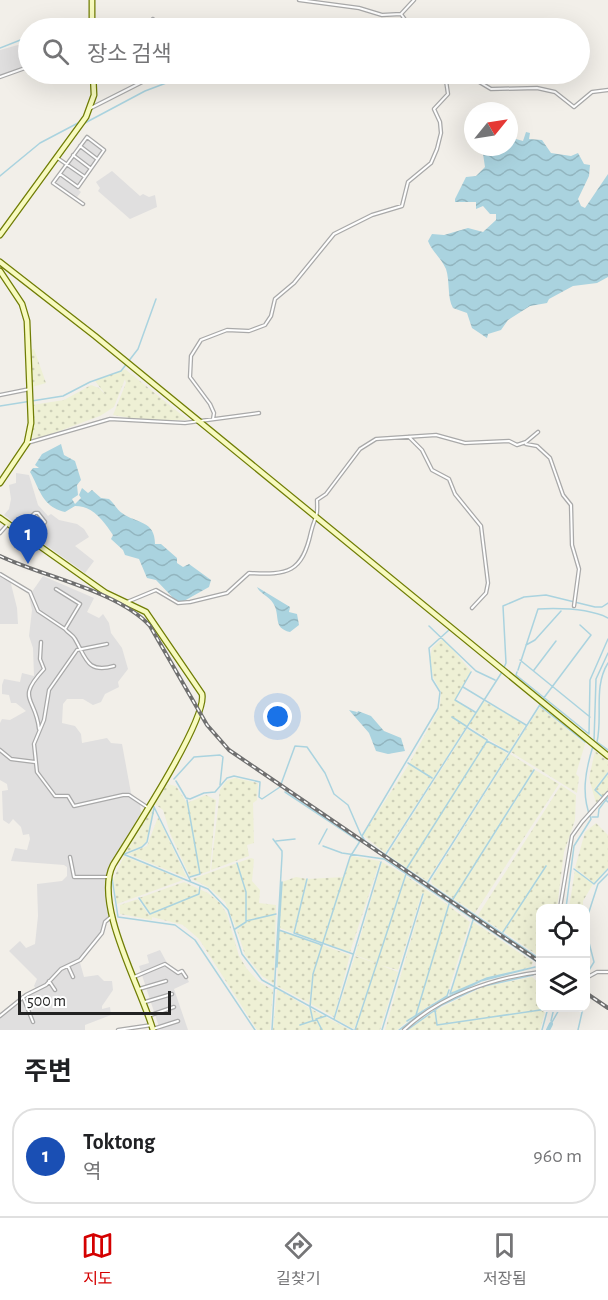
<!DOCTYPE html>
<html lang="ko">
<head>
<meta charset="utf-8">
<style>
	body { margin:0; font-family:"Alegreya Sans","Noto Sans KR",sans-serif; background:#f6f6f6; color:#202124 }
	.controls { position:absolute; right:18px; bottom:18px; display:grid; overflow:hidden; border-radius:12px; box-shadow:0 6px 24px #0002 }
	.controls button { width:54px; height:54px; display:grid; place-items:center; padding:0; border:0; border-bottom:2px solid #e0e0e0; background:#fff; color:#202124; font:30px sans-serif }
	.compass { position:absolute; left:464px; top:102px; width:54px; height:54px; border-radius:50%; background:#fff; box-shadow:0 6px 24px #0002; rotate:60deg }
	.scale { position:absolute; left:18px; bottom:15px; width:153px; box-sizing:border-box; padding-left:6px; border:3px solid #222; border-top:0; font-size:16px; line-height:21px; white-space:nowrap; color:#222; -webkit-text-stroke:4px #fff; paint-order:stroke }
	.you { position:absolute; left:278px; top:717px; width:21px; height:21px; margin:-15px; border:4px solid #fff; border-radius:50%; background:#1a73e8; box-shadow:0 0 0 9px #1a73e833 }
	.badge { display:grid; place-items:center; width:39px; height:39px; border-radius:50%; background:#d40000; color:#fff; font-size:20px; font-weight:700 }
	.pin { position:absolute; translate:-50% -50px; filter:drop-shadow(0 2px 3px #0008) }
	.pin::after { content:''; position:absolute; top:32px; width:21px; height:18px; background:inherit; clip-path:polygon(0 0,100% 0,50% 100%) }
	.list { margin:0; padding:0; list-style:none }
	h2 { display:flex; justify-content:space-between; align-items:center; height:78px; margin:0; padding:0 24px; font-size:26px }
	h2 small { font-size:20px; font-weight:400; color:#757577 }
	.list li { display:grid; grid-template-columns:39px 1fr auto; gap:18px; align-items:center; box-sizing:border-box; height:96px; margin:0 12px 12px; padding:0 12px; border:2px solid #e0e0e0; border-radius:24px }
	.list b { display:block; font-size:22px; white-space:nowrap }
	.list p { margin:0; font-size:20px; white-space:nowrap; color:#757577 }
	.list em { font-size:20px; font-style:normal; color:#757577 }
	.icon { flex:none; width:33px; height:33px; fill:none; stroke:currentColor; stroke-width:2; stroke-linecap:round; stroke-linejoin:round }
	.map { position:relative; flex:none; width:608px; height:1030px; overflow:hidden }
	.search { position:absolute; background:#fff; box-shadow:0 6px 24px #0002; left:18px; right:18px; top:18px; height:66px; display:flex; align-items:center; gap:15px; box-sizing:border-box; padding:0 21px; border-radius:33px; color:#757577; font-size:22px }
	.sheet { height:186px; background:#fff }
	nav { display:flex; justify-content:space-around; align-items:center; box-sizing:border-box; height:84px; border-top:2px solid #e0e0e0; background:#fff; font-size:16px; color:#757577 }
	nav a { display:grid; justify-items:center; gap:3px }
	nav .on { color:#d40000 }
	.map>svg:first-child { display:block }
	.residential { fill:#e0dfdf }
	.farmland { fill:url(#farmland-dots) }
	.water { fill:url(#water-waves) }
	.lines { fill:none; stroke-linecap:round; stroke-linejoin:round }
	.stream { stroke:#aad3df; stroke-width:1.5 }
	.river { stroke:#aad3df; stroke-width:4 }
	.street-casing { stroke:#a9a9a9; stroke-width:4.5 }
	.secondary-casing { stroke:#707d05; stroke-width:7 }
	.street { stroke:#fff; stroke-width:2 }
	.secondary { stroke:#f7fabf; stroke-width:4.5 }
	.rail-casing { stroke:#707070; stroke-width:4 }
	.rail { stroke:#fff; stroke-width:1.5; stroke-dasharray:4.5; stroke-linecap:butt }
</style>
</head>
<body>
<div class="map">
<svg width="608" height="1030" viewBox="0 0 608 1030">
	<defs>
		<pattern id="farmland-dots" width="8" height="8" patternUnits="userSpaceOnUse" patternTransform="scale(1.5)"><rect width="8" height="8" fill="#eef0d5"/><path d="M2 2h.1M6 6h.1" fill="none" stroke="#ccceb7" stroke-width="1.8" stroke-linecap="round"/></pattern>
		<pattern id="water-waves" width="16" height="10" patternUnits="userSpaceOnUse" patternTransform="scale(1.5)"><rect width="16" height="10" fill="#aad3df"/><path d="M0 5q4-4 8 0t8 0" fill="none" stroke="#92b5bf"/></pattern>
	</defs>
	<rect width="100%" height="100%" fill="#f2efe9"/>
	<!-- residential -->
	<path class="residential" d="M25,43l3,23 -28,10v-26z
		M87,138l16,13 -27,37 5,4 -4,5 -23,-14z
		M112,171l28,25 3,-2 6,3 6,-2 2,12 -27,12 -32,-28 2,-3 -4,-6z
		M16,473l13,2 9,30 10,11 3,-2 8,6 18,4 7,5 5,8 -14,9 19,15 -9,12 -81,-58 5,-6 2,-10 -2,-14 7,-2z
		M0,575l10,5 7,28 1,16h-18z
		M43,576l51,22 -7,14 12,6 4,-4 6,9 2,10 11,15 6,21 -10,13 1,5 -14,7 -4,8 -8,3 -10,-6h-16l-4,5 -1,19 13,3 6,8 1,9 25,-5 4,5 11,1 9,49 9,10 1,10 -34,62 5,38 -7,7 -4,13 -22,26 5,18 14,-2 6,6h8l1,9 -11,16v3l8,-2 1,8 -26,10v5h-85v-13l37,-27 -3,-4 3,-7 -28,-28 11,-10 6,7 9,-4 3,-28 -1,-32 25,-3 5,-5v-9l-3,-2 -53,-4 4,-13 12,2 3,-11 -1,-5 -6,1 -2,-8 -8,-8 -4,5 -6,-4 -1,-29 6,-1 -1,-6 -7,-4v-57l2,-4 8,1 16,-9 -10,-8h-5l-2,-8 -7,-1v-9l2,-6 16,3 2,-9 12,3 -1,-28 -4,-12 3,-26 -3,-14z
		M160,950l7,13 11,7 5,-1 6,13 -15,7 14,41h-28l-21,-64 10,-3 -2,-8z"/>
	<!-- farmland -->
	<path class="farmland" d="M34,349l12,34 -14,4 -2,-37z
		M125,369l63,51h-47l-28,-5 13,-32 -1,-4 -11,28 -14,9 -65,24 -4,-3 1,-32 32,-5 27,-15 8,3 7,7 -11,-14z
		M443,638l28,33 -16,29 20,13 -90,140 -22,-18 46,-71 31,-57 1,-15 -8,-15 -3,-19 2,-10z
		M484,701l41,24 -16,27 -41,-26z
		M540,707l45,37 -9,30 3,3 -2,16 -66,-41z
		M467,729l20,11 -5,10 6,-9 20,13 -81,127 -38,-25v-4z
		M595,751l13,10v11l-14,17 14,-15v17l-6,7 -5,-5 4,5 -5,5 -7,-25z
		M510,754l24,15 -80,130 -22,-15 -1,-4z
		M535,770l24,14 -84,129 -21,-14z
		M235,778l23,5 -1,17 -4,3 1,40 -7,2 2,11 -38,14 9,-80 6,-9z
		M167,784l9,2 11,17 19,-8 10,5 -6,71 -20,6 -20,-44 -7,-23 -8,-6z
		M561,785l15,10 -1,25 -11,32 -7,56h-17v49l-36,-25 22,-36 -23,36 -25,-17z
		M150,808l4,5 -8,29 -5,5 -18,6z
		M158,817l13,27 16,34 -59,-24 19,-8z
		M596,823l12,12v33l-14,15 -19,-15 10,-36z
		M124,856l40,16 19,8 -66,24 -4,-24z
		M351,856l29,5 -30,91 -56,-19 14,-54 36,-2z
		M251,858l3,1 -2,22 8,9 -1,13 17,2 -2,79 -12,-8 -17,-21 -8,-25 4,-4 -5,2 -11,-26 -17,-15 -16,-8z
		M382,862l23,13 -24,75 25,-74 42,29 -3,10 4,-9 21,16 -23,73 -31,19 -19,16h-12l39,-135 -2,-2 -24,77 -18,-5 18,7 -18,58h-25l17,-52 -18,51 -19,-10 20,-63 23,8v-4l-2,3 -21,-8z
		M575,870l18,14 -10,17v7h-14z
		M296,877l11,2 -14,54 -13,-5v-7l2,-39z
		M184,882l24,11 12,10 7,11 12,42 8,13 11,12 15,9 -3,40h-13l-58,-91 -16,-14 -31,-8v3l-32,-6v-9l18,-6 11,16 31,-13 -30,12 -11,-16z
		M472,921l61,41 -2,5 -51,13 -29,14z
		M279,930l71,25 -16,62 -23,-13 2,-25 -4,24 -32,-17z
		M532,977l8,7v24h6l-6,22h-132l27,-19 1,8v-9l47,-23z
		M277,989l32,19 41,22h-77z"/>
	<!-- water -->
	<path class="water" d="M526,132l4,1 -1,6 13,1 9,13 20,3 7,-3 6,11 6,1 -1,11 -11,23 3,7 4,2 23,-34v103l-11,6 -24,3 -24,13 -2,4 -17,3 -22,14 -7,10 -13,4 -1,4 -15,-10 -5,-15 -14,-5c-6,-10 -3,-27 -7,-39 -6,-13 -14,-17 -18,-28l4,-7 12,1 24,-7 15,4 13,-12v-6h-6l-7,-8 -7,3v-7h-21v-3l11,-22 10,-1 9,-9 -3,-20h27v-10l14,4z
		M61,444l3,11 11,6 6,19 -4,5 1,10 -6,4 3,5 6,-6 -2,-3 3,-7 6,5 4,-3 9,8 8,1c5,4 8,11 13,14 15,11 33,7 33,31h6l16,14v5l6,4 6,-3 22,16 -2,7 -25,14h-8l-20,-21 -9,-2 -8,-19 -14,-4 -2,-5 -12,-11 2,-4c-9,-13 -19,-29 -38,-29l-10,6c-23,-5 -25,-23 -35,-40l3,-4h6l-4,-3 7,-11z
		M257,587l33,20 -1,5 8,2 2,11 -9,7c-18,-4 -9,-17 -17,-29 -4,-7 -14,-10 -16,-16z
		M349,710l8,2 -1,3 2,-4 13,5 13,15 17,7 4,13 -17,3 -12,-3 -7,-18z"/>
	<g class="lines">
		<!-- stream -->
		<path class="stream" d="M0,48l28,-11
			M83,124l62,-33 37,-14
			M0,176l40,-33 38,-20
			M0,406l63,-10 27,-14 31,-11 17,-22 18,-50
			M429,626l47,45 19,9
			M449,630l-20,18 3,31 8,13 -2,16 -76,128 3,5 175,118
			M526,645l9,-5 26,-29
			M520,660l70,57
			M608,663c-15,24 -5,53 -11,79l11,8
			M518,670l20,-61c21,-1 52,0 70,9
			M534,670l22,-29
			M471,672l-16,28 20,12
			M517,672l-1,3 73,59 1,-54 18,-41
			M463,687l63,38
			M543,699l48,-64 -11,-10
			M540,706l45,36
			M452,717l14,9
			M468,728l19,12
			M594,741l2,-62 12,-26
			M408,763l24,15
			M608,773l-13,17 13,12
			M174,779l20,-22 26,-2 3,2 -3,28
			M176,781l10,17 4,1 14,-6 11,-1 12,-14 7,-2 26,6 -1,15 3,2 18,-12 15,-41 12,1 18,26 9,21 14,11 13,30
			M285,792l74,49
			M187,800l13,74 -10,3
			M153,805l38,77
			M592,817h6l1,-8 9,-12
			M276,841l19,-2
			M319,844l8,-15
			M323,846l19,7 42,6 156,105
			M123,854l85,35 20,21 14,44 20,26 91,50
			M386,854l116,-182 4,-9 -3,-57 21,-9 22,-2 49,12h7l6,-4
			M122,855l20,-8 5,-5 7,-34
			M237,863l9,29v29l30,-7
			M407,868l80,-127 21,11
			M574,869l20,15 14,-15
			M112,878l6,39 57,8 20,15 60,90
			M307,879l-13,54 59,21
			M428,882l113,-179
			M139,898l11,16 49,-20 1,-8
			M453,899l81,-129
			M566,908l8,-62 17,-27c-10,-24 -6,-47 2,-73
			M473,920l-23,74 37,-16 44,-10
			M586,921l12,-37 10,-10
			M235,929l11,-7
			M279,929l3,-47
			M586,931l8,31 -8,13
			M503,932l43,-66
			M277,967l2,-37 43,15
			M435,1010l2,15 110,-16
			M416,1015l33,-111
			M316,1019l10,-3
			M334,1019l47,-157
			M407,1021l40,-25 2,-6
			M551,1021l3,-13
			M551,1024l9,-16
			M300,1025l12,-4
			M272,1030l10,-174v-5l-9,-12
			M322,1030l-5,-10 -4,1 -3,-14 3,-33 37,-117 12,-19
			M355,1030l51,-156
			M382,1030l41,-136
			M399,1030l33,-25 49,-24 54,-14
			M407,1030l35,-25 38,-18 53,-12
			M542,1030l6,-22
			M578,1030l5,-22"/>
		<!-- river -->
		<path class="river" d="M548,1030l3,-6"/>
		<!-- street casing -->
		<g class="street-casing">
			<path id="street" d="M299,0l60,8 23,7 19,-1 10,14
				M401,14l13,-14
				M153,19l3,9
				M149,21l5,-1
				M466,74l25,15 46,-1 18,4 19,15 18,-15 16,-2
				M0,77l28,-10
				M89,109l69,-35
				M80,146l17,13
				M73,155l17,13
				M56,157l29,20
				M60,174l18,13 26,-37 -17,-13 -34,46 30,21
				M0,395l30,-6
				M213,419l1,-6 -4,-9 -20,-27 1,-21 10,-16 26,-10 22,1 16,-6 6,-9 4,-17 19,-16 40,-49 38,-19 30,-9 6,-24 23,-19 6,-14 4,-16 -1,-11 -6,-13 14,-15 -3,-20
				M409,437l13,13 10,20 17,9 6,15 26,32 7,57 -2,10 -14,15
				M27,443l83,-24 75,4 74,-10
				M526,444l11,2 13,12 13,37 8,10 1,40 7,24 -5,37
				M17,530l18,-17h3l7,9 -15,18
				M0,533l8,-9
				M0,574l30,18 8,19 27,18 15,-25 -24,-15
				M127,602l29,-12 22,13 12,-1 37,-9 22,-20c39,2 53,0 62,-41 4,-17 7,-12 6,-32l9,-6 34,-45 16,-10 60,-4 29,8 44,-2 8,4 9,-3 12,-10
				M65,629c3,4 8,6 10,10 11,19 12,35 39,27
				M107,644l-30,6 -28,40 -5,30 -10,24 3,28 18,24h13l6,10 49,-11h6l18,12
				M39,729c-3,-32 -24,-29 5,-60l-4,-10 1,-17
				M0,750l11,9 24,3
				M70,857l4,20h34
				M560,908l12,-72 10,-14 26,-29
				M68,966l5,11
				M134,977l31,-13 13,9 4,-2 4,6
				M586,978l11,-6h11
				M49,981l6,9
				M139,989l27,-8
				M23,997l10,25
				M145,1002l27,-8
				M0,1016l26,-21 20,-10 15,-16 19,-9 22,-27 3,-11 7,-6
				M148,1016l26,-9
				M153,1029l25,-8
				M118,1030l34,-5
				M404,1030c36,-34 88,-52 136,-58"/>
		</g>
		<!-- secondary casing -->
		<g class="secondary-casing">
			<path id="secondary" d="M92,28v-28
				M0,235l86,-118 8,-22 -1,-21
				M0,262l95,74 513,420
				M0,271l22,33 5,17 4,102 -4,20 -27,40
				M0,518l106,75 40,19 56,82c6,25 -72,143 -89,171 -20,39 29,125 40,165"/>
		</g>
		<!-- street -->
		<use href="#street" class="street"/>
		<!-- secondary -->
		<use href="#secondary" class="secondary"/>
		<!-- rail casing -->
		<g class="rail-casing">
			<path id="rail" d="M0,556c44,21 118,35 150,70l57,99 22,25 311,212
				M586,993l22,15"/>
		</g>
		<!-- rail -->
		<use href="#rail" class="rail"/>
	</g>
</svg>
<div class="controls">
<button><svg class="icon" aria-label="locate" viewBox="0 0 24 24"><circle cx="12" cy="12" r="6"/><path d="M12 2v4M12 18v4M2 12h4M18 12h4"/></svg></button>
<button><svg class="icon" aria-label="layers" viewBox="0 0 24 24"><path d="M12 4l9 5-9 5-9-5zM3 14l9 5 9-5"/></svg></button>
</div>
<svg class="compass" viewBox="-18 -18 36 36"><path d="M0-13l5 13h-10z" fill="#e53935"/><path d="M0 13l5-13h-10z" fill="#757577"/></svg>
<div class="scale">500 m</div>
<div class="you"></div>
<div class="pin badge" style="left:28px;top:564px;background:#1a4fb4">1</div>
<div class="search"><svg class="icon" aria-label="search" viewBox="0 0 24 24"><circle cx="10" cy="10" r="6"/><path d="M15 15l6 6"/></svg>장소 검색</div>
</div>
<section class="sheet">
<h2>주변<small></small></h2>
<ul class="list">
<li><span class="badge" style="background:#1a4fb4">1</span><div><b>Toktong</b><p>역</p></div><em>960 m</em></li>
</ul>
</section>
<nav>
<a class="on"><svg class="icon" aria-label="map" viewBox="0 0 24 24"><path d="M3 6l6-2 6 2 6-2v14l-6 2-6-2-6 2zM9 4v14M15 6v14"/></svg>지도</a>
<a><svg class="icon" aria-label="directions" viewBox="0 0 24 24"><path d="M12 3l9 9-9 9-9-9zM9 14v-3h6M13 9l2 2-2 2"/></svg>길찾기</a>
<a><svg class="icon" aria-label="saved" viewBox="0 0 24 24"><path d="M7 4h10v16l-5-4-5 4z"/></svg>저장됨</a>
</nav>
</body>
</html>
